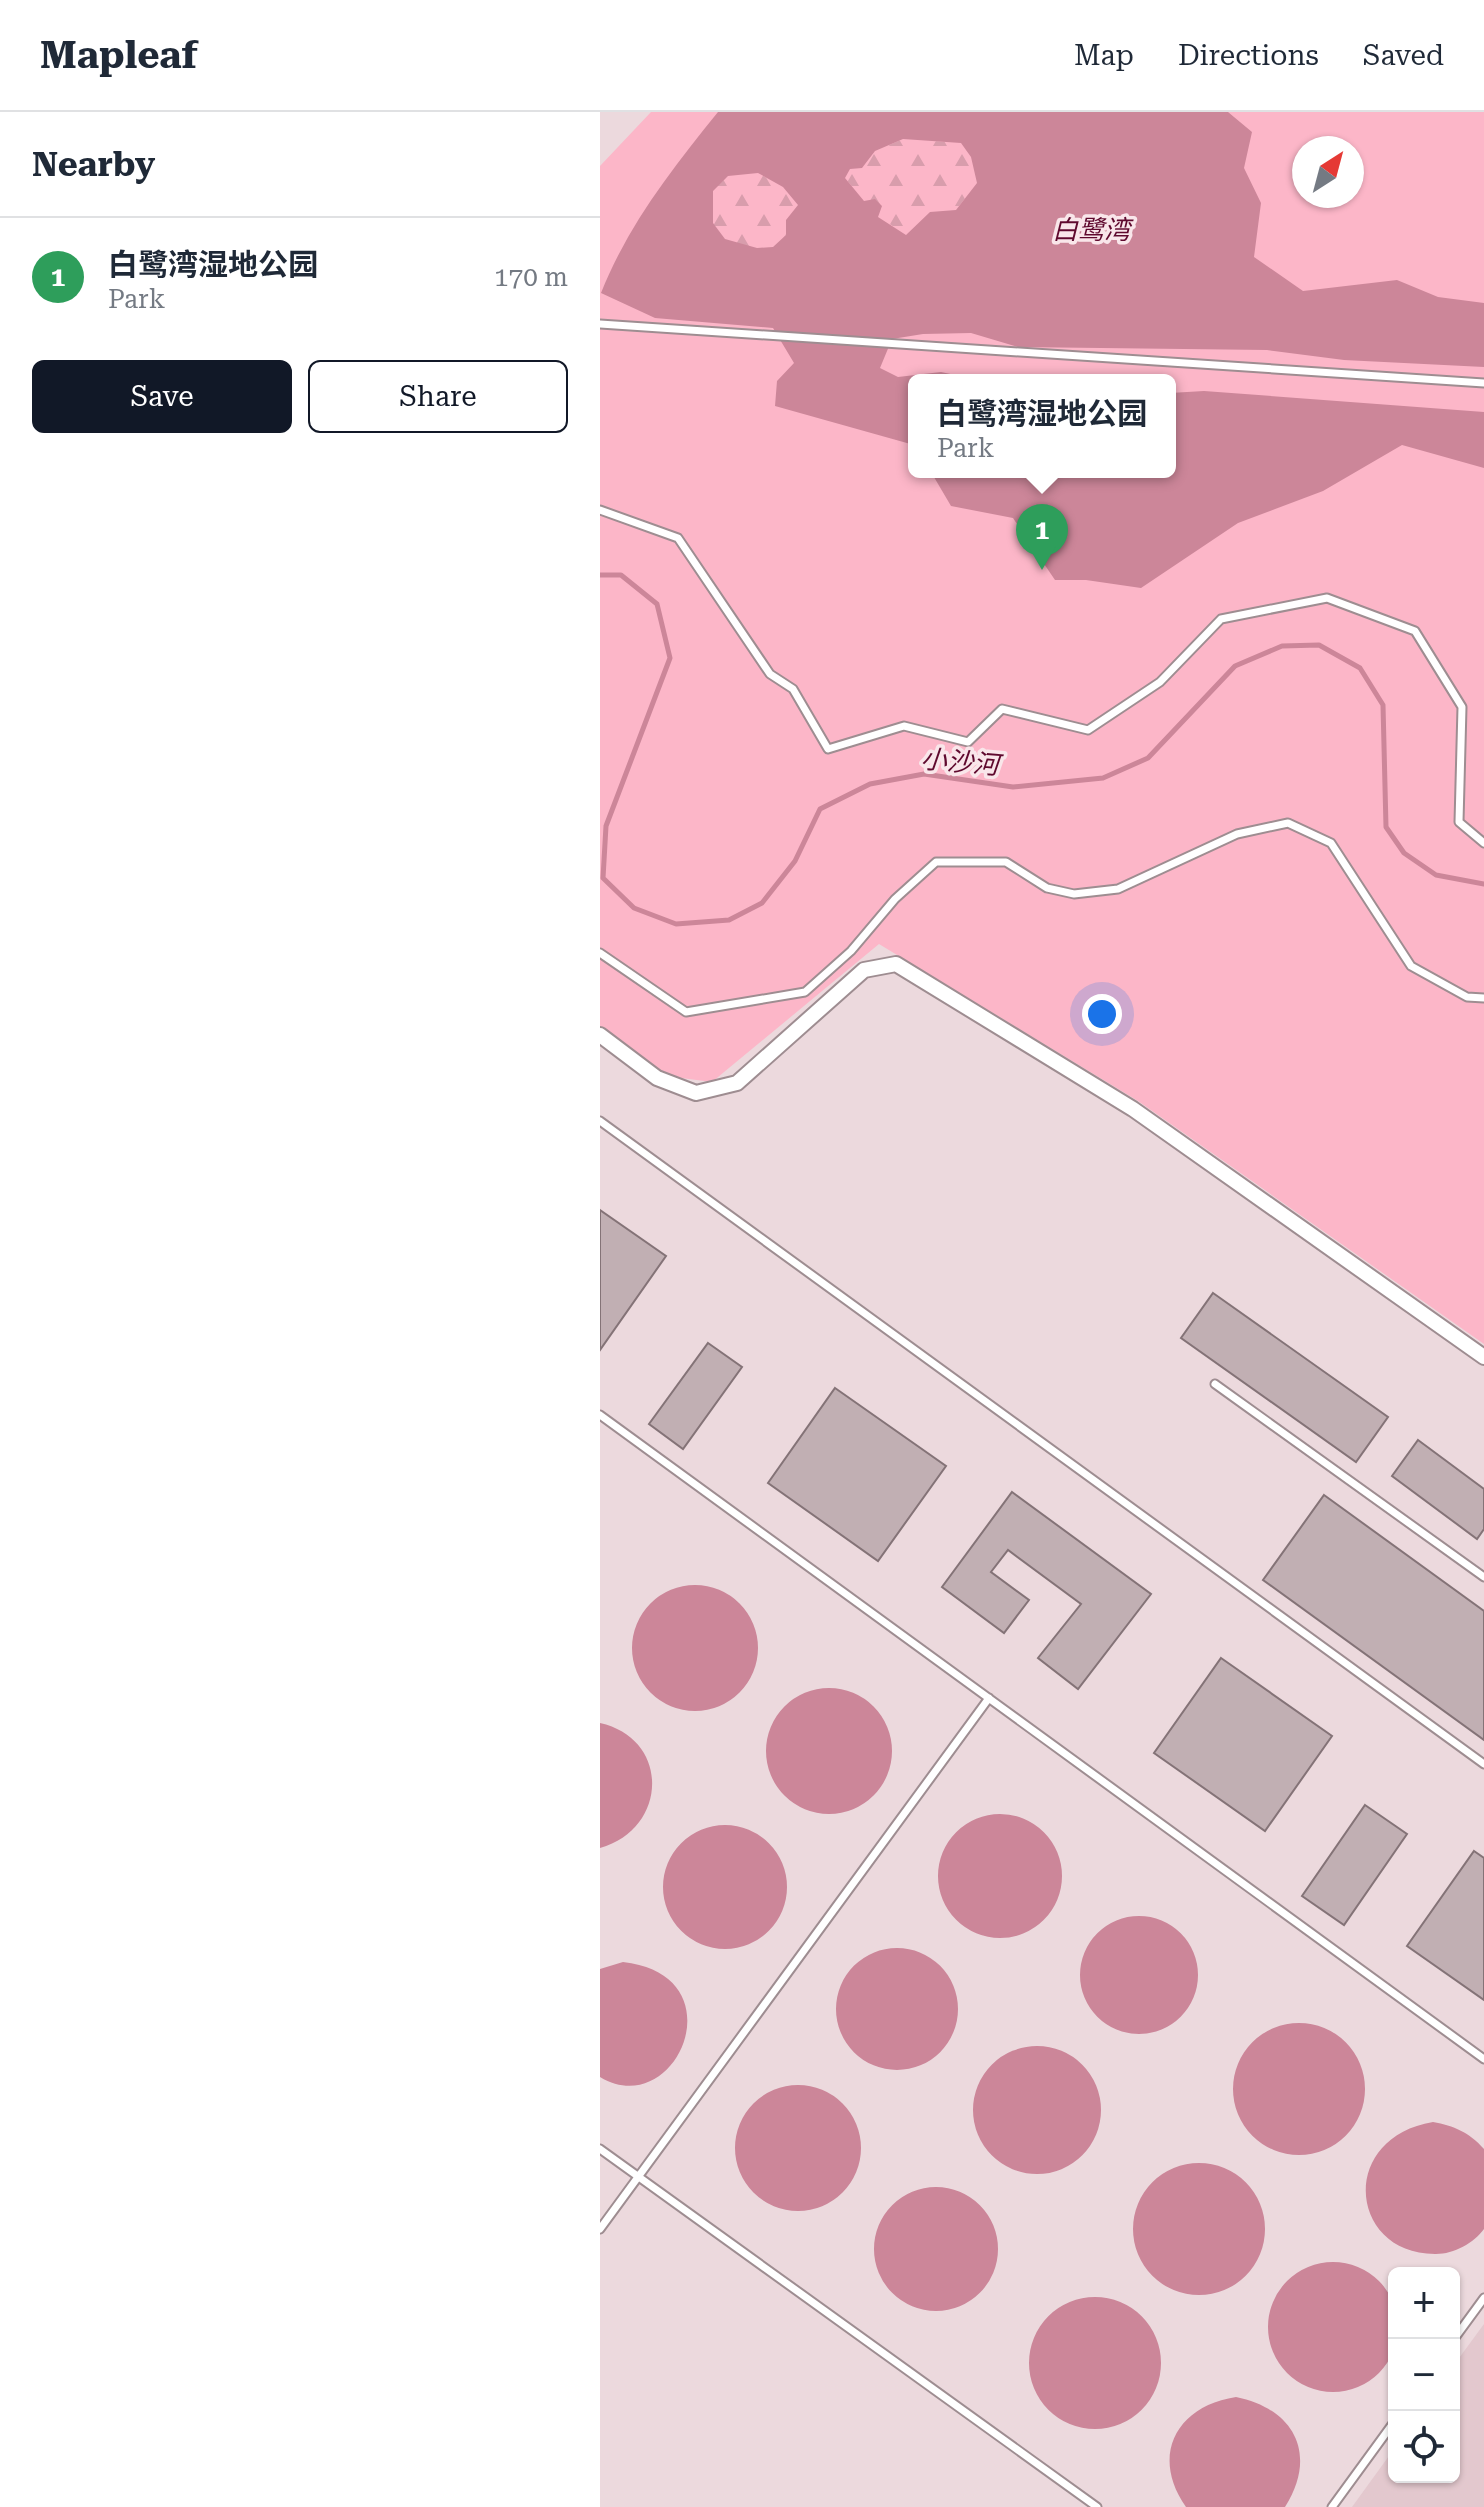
<!DOCTYPE html>
<html lang="en">
<head>
<meta charset="utf-8">
<style>
	body { margin:0; font-family:"Roboto Serif","Noto Sans SC",serif; background:#f6f6f7; color:#1f2937 }
	.controls { position:absolute; right:24px; bottom:24px; display:grid; overflow:hidden; border-radius:12px; box-shadow:0 2px 6px #0004 }
	.controls button { width:72px; height:72px; display:grid; place-items:center; padding:0; border:0; border-bottom:2px solid #e0e1e3; background:#fff; color:#1f2937; font:40px sans-serif }
	.compass { position:absolute; left:692px; top:24px; width:72px; height:72px; border-radius:50%; background:#fff; box-shadow:0 2px 6px #0004; rotate:36deg }
	.you { position:absolute; left:502px; top:902px; width:28px; height:28px; margin:-20px; border:6px solid #fff; border-radius:50%; background:#1a73e8; box-shadow:0 0 0 12px #1a73e833 }
	.badge { display:grid; place-items:center; width:52px; height:52px; border-radius:50%; background:#111827; color:#fff; font-size:26px; font-weight:700 }
	.pin { position:absolute; translate:-50% -66px; filter:drop-shadow(0 2px 4px #0008) }
	.pin::after { content:''; position:absolute; top:42px; width:28px; height:24px; background:inherit; clip-path:polygon(0 0,100% 0,50% 100%) }
	.popup { position:absolute; left:308px; top:262px; width:268px; height:104px; box-sizing:border-box; display:grid; place-content:center; border-radius:12px; background:#fff; filter:drop-shadow(0 2px 6px #0005); font-size:26px; white-space:nowrap; color:#747a83 }
	.popup b { font-size:30px; color:#1f2937 }
	.popup::after { content:''; position:absolute; left:50%; top:100%; margin-left:-16px; border:16px solid transparent; border-top-color:#fff }
	.list { margin:0; padding:0; list-style:none }
	h2 { display:flex; justify-content:space-between; align-items:center; height:104px; margin:0; padding:0 32px; font-size:34px }
	h2 small { font-size:26px; font-weight:400; color:#747a83 }
	.list li { display:grid; grid-template-columns:52px 1fr auto; gap:24px; align-items:center; box-sizing:border-box; height:120px; padding:0 32px; border-top:2px solid #e0e1e3 }
	.list b { display:block; font-size:30px; white-space:nowrap }
	.list p { margin:0; font-size:26px; white-space:nowrap; color:#747a83 }
	.list em { font-size:26px; font-style:normal; color:#747a83 }
	.actions { display:flex; gap:16px; padding:24px 32px }
	.actions a { flex:1; padding:18px 0; border:2px solid #111827; border-radius:12px; text-align:center; font-size:28px; color:#111827 }
	.actions .main { background:#111827; color:#fff }
	.icon { flex:none; width:44px; height:44px; fill:none; stroke:currentColor; stroke-width:2; stroke-linecap:round; stroke-linejoin:round }
	.map { position:relative; flex:none; width:884px; height:2395px; overflow:hidden }
	header { display:flex; align-items:center; gap:48px; box-sizing:border-box; height:112px; padding:0 40px; background:#fff; border-bottom:2px solid #e0e1e3 }
	header strong { font-size:38px }
	nav { display:flex; gap:44px; margin-inline-start:auto; font-size:28px }
	main { display:flex }
	aside { flex:1; background:#fff }
	.map>svg:first-child { display:block }
	.built { fill:#e3c8ce }
	.green { fill:#fcb6c8; fill-rule:evenodd }
	.forest { fill:url(#forest-firs) }
	.water { fill:#cc8699; fill-rule:evenodd }
	.lines { fill:none; stroke-linecap:round; stroke-linejoin:round }
	.stream { stroke:#cc8699; stroke-width:5 }
	.building { fill:#c1afb3; stroke:#847377; stroke-width:2 }
	.lane-casing { stroke:#9e8d91; stroke-width:11 }
	.street-casing { stroke:#9e8d91; stroke-width:18 }
	.lane { stroke:#fff; stroke-width:7 }
	.street { stroke:#fff; stroke-width:14 }
	.labels { text-anchor:middle; stroke-width:7; stroke-linejoin:round; paint-order:stroke }
	.water-label { font-size:26px; font-style:italic; fill:#5f092e; stroke:#f9e6ea }
</style>
</head>
<body>
<header>
<strong>Mapleaf</strong>
<nav><a>Map</a><a>Directions</a><a>Saved</a></nav>
</header>
<main>
<aside>
<h2>Nearby<small></small></h2>
<ul class="list">
<li><span class="badge" style="background:#2e9e5b">1</span><div><b>白鹭湾湿地公园</b><p>Park</p></div><em>170 m</em></li>
</ul>
<div class="actions"><a class="main">Save</a><a>Share</a></div>
</aside>
<div class="map">
<svg width="884" height="2395" viewBox="0 0 884 2395">
	<defs>
		<pattern id="forest-firs" width="22" height="20" patternUnits="userSpaceOnUse" patternTransform="scale(2)"><rect width="22" height="20" fill="#fcb6c8"/><path d="M5 1l3.5 6h-7zM16 11l3.5 6h-7z" fill="#d89dac"/></pattern>
	</defs>
	<rect width="100%" height="100%" fill="#ecd9dd"/>
	<!-- built -->
	<path class="built" d="M884,2212v183h-132l42,-58v28h60v-112z"/>
	<!-- green -->
	<path class="green" d="M51,0h833v1232l-346,-243 -259,-157 -167,138 -46,-6 -66,-50v-860zM704,36h48v48h-48zM314,268h256v92h-256z"/>
	<!-- forest -->
	<path class="forest" d="M303,27l58,4 10,14 6,26 -21,27 -26,2 -24,23 -28,-19 4,-11 -18,-4 -19,-23 5,-9 12,-1 13,-17z
		M158,61l25,14 16,19c-6,13 -11,35 -27,41 -17,7 -53,-6 -59,-24 -3,-8 0,-23 -1,-32l16,-15z"/>
	<!-- water -->
	<path class="water" d="M118,0h510l24,20 -8,36 17,35 -7,54 49,34 94,-11 41,17 46,6v64l-140,-7 -77,-10 -249,-3 -47,-14 -48,1 -31,5 -12,29 18,9 43,-5 33,7 55,-2 4,3h-119v65l-139,-39 2,-25 17,-18 -21,-35 -118,-10 -54,-25c27,-68 71,-124 117,-181zM303,27l58,4 10,14 6,26 -21,27 -26,2 -24,23 -28,-18 4,-11 -7,-7 -11,2 -19,-23 5,-9 12,-1 13,-17zM158,61l25,14 15,18 -12,15v15l-13,12 -16,1 -32,-9 -12,-16v-32l15,-15z
		M604,279l280,21v56l-82,-23 -79,46 -85,32 -97,65 -55,-8h-31l-42,-62 -62,-12 -20,-34h239v-79z
		M32 1536a63 63 0 1 1 126 0a63 63 0 1 1-126 0Z
		M166 1639a63 63 0 1 1 126 0a63 63 0 1 1-126 0Z
		M0,1611c71,16 68,106 0,125z
		M338 1764a62 62 0 1 1 124 0a62 62 0 1 1-124 0Z
		M63 1775a62 62 0 1 1 124 0a62 62 0 1 1-124 0Z
		M480 1863a59 59 0 1 1 118 0a59 59 0 1 1-118 0Z
		M236 1897a61 61 0 1 1 122 0a61 61 0 1 1-122 0Z
		M23,1850c117,13 53,161 -23,115v-108z
		M633 1977a66 66 0 1 1 132 0a66 66 0 1 1-132 0Z
		M373 1998a64 64 0 1 1 128 0a64 64 0 1 1-128 0Z
		M135 2036a63 63 0 1 1 126 0a63 63 0 1 1-126 0Z
		M833,2010c21,4 36,10 51,27v80c-10,14 -30,25 -48,25 -87,1 -99,-116 -3,-132z
		M533 2117a66 66 0 1 1 132 0a66 66 0 1 1-132 0Z
		M274 2137a62 62 0 1 1 124 0a62 62 0 1 1-124 0Z
		M668 2215a65 65 0 1 1 130 0a65 65 0 1 1-130 0Z
		M429 2251a66 66 0 1 1 132 0a66 66 0 1 1-132 0Z
		M636,2285c59,12 82,58 49,110h-99c-36,-51 -10,-101 50,-110z"/>
	<g class="lines">
		<!-- stream -->
		<path class="stream" d="M0,463h21l36,29 13,54 -64,168 -3,52 31,30 42,16 53,-4 33,-17 33,-42 25,-52 50,-25 54,-10 89,13 90,-9 45,-20 87,-92 47,-20 37,-1 41,23 23,37 3,122 18,26 32,22 48,9"/>
	</g>
	<!-- building -->
	<path class="building" d="M0,1098l66,46 -66,94z
		M613,1181l175,124 -32,45 -175,-124z
		M108,1231l34,24 -59,82 -34,-25z
		M235,1276l111,78 -68,95 -110,-78z
		M818,1328l66,49v40l-7,10 -85,-63z
		M412,1380l139,102 -73,95 -40,-31 43,-54 -73,-54 -17,22 38,28 -25,33 -62,-46z
		M724,1383l160,116v129l-221,-160z
		M621,1546l111,78 -67,95 -111,-78z
		M765,1693l42,29 -63,91 -42,-29z
		M874,1739l10,7v142l-77,-54z"/>
	<g class="lines">
		<!-- lane casing -->
		<g class="lane-casing">
			<path id="lane" d="M0,212l884,59
				M0,398l78,28 92,136 23,15 35,60 76,-23 64,16 34,-33 86,21 72,-48 61,-63 106,-21 88,33 47,76 -3,115 25,21
				M0,841l86,59 119,-20 46,-41 44,-52 41,-37h70l41,26 27,6 44,-5 119,-55 51,-11 43,20 80,123 56,31 17,1
				M0,1009l884,643
				M615,1272l269,193
				M0,1303l884,644
				M0,2037l497,358
				M0,2117l389,-531
				M854,2227l30,-41
				M732,2395l62,-85"/>
		</g>
		<!-- street casing -->
		<g class="street-casing">
			<path id="street" d="M0,923l57,43 39,15 41,-10 127,-113 32,-6 237,145 351,248"/>
		</g>
		<!-- lane -->
		<use href="#lane" class="lane"/>
		<!-- street -->
		<use href="#street" class="street"/>
	</g>
	<g class="labels">
		<!-- water labels -->
		<g class="water-label">
			<text x="491" y="127">白鹭湾</text>
			<text transform="translate(360 650) rotate(5)" y="9">小沙河</text>
		</g>
	</g>
</svg>
<div class="controls">
<button>+</button>
<button>−</button>
<button><svg class="icon" aria-label="locate" viewBox="0 0 24 24"><circle cx="12" cy="12" r="6"/><path d="M12 2v4M12 18v4M2 12h4M18 12h4"/></svg></button>
</div>
<svg class="compass" viewBox="-18 -18 36 36"><path d="M0-13l5 13h-10z" fill="#e53935"/><path d="M0 13l5-13h-10z" fill="#747a83"/></svg>
<div class="you"></div>
<div class="pin badge" style="left:442px;top:458px;background:#2e9e5b">1</div>
<div class="popup"><b>白鹭湾湿地公园</b>Park</div>
</div>
</main>
</body>
</html>
